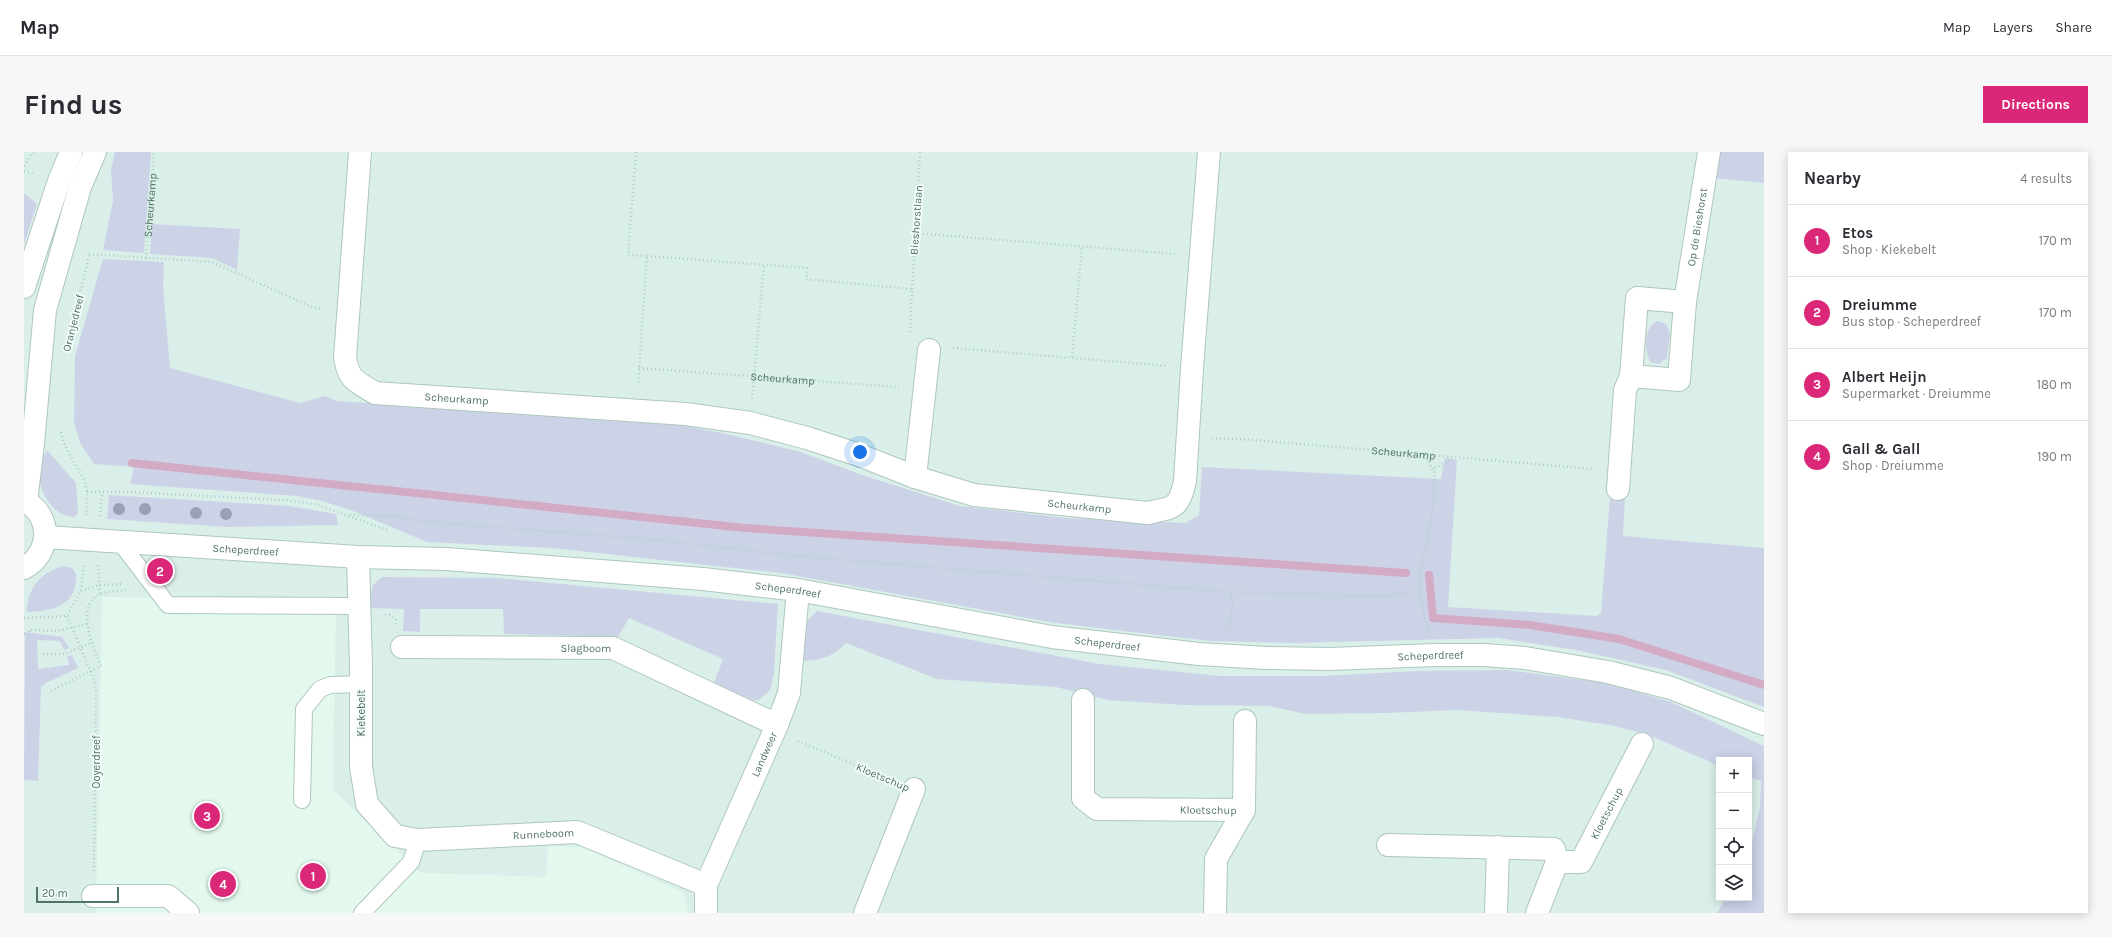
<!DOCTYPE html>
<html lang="en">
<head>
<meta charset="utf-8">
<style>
	body { margin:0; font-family:Karla,sans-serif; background:#f7f7f7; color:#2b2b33 }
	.controls { position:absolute; right:12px; bottom:12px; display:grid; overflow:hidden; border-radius:0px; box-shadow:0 2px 10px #0003 }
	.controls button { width:36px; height:36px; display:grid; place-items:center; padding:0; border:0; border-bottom:1px solid #e1e1e2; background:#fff; color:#2b2b33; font:20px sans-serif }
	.scale { position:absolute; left:12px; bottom:10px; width:83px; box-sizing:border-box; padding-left:4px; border:2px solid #527465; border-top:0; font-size:11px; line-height:14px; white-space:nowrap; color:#527465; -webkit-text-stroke:3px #f4fdfb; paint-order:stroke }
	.you { position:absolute; left:836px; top:300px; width:14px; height:14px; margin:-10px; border:3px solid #fff; border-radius:50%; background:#1a73e8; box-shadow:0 0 0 6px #1a73e833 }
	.badge { display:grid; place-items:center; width:26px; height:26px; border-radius:50%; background:#db2777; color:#fff; font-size:13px; font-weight:700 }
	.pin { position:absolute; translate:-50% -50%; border:2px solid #fff; box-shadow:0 1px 4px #0006 }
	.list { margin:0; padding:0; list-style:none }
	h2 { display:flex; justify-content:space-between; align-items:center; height:52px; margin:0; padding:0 16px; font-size:17px }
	h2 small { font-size:13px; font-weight:400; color:#7c7c81 }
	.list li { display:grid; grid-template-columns:26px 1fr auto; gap:12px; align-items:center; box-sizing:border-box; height:72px; padding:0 16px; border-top:1px solid #e1e1e2 }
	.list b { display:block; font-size:15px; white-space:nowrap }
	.list p { margin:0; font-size:13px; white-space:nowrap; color:#7c7c81 }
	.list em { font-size:13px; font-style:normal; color:#7c7c81 }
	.icon { flex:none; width:22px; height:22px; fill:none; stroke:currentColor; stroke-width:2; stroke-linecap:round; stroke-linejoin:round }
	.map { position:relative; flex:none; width:1740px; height:761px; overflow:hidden; border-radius:0px }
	header { display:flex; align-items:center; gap:24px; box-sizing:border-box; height:56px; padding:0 20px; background:#fff; border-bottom:1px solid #e1e1e2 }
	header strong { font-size:19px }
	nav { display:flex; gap:22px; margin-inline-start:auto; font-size:14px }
	.intro { display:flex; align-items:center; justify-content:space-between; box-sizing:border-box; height:96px; padding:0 24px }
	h1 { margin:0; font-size:28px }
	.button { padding:10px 18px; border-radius:0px; background:#db2777; color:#fff; font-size:14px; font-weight:700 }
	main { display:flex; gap:24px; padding:0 24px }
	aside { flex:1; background:#fff; border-radius:0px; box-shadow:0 2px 10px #0003 }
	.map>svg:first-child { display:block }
	.residential { fill:#daefea; fill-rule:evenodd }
	.commercial { fill:#e3f9ee }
	.green { fill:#cdd3e7 }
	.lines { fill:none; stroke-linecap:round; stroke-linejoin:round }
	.stream { stroke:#d3abc5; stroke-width:8 }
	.service-casing { stroke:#aec7be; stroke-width:18 }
	.pedestrian-casing { stroke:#aec7be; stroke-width:24 }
	.minor-casing { stroke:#aec7be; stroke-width:24 }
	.tertiary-casing { stroke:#aec7be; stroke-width:24 }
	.path { stroke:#abd2c2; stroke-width:2.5; stroke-dasharray:1 3; stroke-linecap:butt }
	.service { stroke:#fff; stroke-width:16 }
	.pedestrian { stroke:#fff; stroke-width:22 }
	.minor { stroke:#fff; stroke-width:22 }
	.tertiary { stroke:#fff; stroke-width:22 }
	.tree { fill:#98a1b8 }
	.labels { text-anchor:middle; stroke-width:3.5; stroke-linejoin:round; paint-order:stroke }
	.street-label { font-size:11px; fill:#527465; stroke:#f4fdfb }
</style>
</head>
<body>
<header>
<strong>Map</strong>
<nav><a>Map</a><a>Layers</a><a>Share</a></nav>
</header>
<div class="intro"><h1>Find us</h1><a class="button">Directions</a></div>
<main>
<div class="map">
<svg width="1740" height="761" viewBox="0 0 1740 761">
	<rect width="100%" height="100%" fill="#edfbf8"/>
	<!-- residential -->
	<path class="residential" d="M0,0h1740v761h-1740zM1695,608h30v138h-30z"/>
	<!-- commercial -->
	<path class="commercial" d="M78,445l234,3 -3,190 88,83 125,4 2,-31 33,1 102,45 6,21h-593z"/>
	<!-- green -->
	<path class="green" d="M91,0h36l-7,101 -41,-3 10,-49 -2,-31z
		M1693,0h47v31l-51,-5z
		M0,41l13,11 -13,40z
		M128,72l88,5 -3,41 -25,-12 -62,-4z
		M79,107l61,3 -1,24 7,82 130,35 25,-7 12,5 332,22 53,10 79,19 61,23 98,31 106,12 120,5 13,-8 3,-48 239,12 4,-21 12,2 -9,147 149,9 4,-3 9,-117 15,2 -2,38 141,12v159l-98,-37 -90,-20 -78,-12 -207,5 -80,-2 -80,-9 -82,-10 -268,-49 -229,-25 -125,-6 -71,-30 -34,-11 -25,-5 -167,-12 4,-17 -40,-3 -14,-21 -6,-21 1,-66z
		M1633,169l9,3 4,9 -3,25 -9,6 -7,-2c-8,-9 -7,-36 6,-41z
		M23,298l29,33 2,29 -3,5c-22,0 -37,-26 -36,-46 1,-7 5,-15 8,-21z
		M85,343l181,11 46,8 2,11 -110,2 -121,-8z
		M40,414l8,2 4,6c2,32 -24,37 -49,38 0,-24 14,-40 37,-46z
		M358,425l114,1 282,26 -4,69 -4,17 -11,10 -14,1 -33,-13 11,-29 -94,-41 -11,19 -114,-3 -1,-25h-83v23l-17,-1 1,-22 -35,-1 4,-23z
		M793,459l283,53 121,12h101l94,-5 91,-1 98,13 66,19 93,44v167h-47l9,-15h23v-43l11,-48 1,-26 -12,-4v-17h-30v6l-68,-30 -36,-10 -57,-9 -101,-7 -71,3 -80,1 -37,-8 -85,-1 -77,-5 -51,-13 -119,-8 -91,-36c-15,15 -24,17 -45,18l4,-38z
		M1,480l37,5 7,11 -5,2 -4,-9 -23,-1 1,29 31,-4 -2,-8 5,-2 6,13 -32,15 -5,4 -3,94 -14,-1z"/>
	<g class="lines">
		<!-- stream -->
		<path class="stream" d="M108,311l613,65 661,45
			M1405,423l4,43 97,7 89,14 145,46"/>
		<!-- service casing -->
		<g class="service-casing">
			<path id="service" d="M95,389l49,64 191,1
				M278,648l2,-91 16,-20 10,-4 31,-1
				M338,761l49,-51 7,-22"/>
		</g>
		<!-- pedestrian casing -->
		<g class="pedestrian-casing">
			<path id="pedestrian" d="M69,744h75l20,17"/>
		</g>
		<!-- minor casing -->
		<g class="minor-casing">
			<g id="minor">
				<path id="s4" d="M336,0l-15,206c4,23 11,23 30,35l311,21 64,9 57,15 52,17 56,22 59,18 174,18c26,-6 31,-4 37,-32l7,-113 17,-216"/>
				<path d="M0,135l35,-106 12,-29"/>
				<path id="s5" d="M1661,150l24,-150"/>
				<path d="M891,325l14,-127"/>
				<path d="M1594,337l7,-99 6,-14 6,-78 48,4 -6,78 -48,-4"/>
				<path d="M2,350l7,-58 12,-134 35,-123 15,-35"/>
				<path id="s6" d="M22,385l312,20 88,2 257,20 95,11 254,47 147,17 67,4 64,1 105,-4h49l41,3 83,14 63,16 93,36"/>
				<path id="s7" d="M334,405l3,110v100l6,37 28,32 23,4 159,-8 129,53"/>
				<path id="s8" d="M378,495l211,1 164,77"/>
				<path id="s9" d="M1059,548v98l14,11 147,1"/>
				<path d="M1364,693l166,4 3,13 -20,51"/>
				<path id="s10" d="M1533,710h24l61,-118"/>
				<path id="s11" d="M682,761v-28l71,-160 12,-32 9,-103"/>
				<path d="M841,761l49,-124"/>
				<path d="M1191,761l1,-54 28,-49 1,-89"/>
				<path d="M1472,761l2,-66"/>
			</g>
		</g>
		<!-- tertiary casing -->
		<g class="tertiary-casing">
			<path id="tertiary" d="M0,349c29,14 27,53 0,67"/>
		</g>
		<!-- path -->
		<g class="path">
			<path d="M612,0l-8,103 19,1 -9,129"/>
			<path d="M0,14l9,-14"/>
			<path d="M0,19l11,3"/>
			<path d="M891,81l261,21"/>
			<path d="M65,102l123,8 102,46 9,1"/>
			<path d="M623,104l160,12 -1,11 106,10 -2,45"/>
			<path id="s1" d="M122,106l8,-106"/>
			<path d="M888,137l8,-137"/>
			<path d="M47,178l19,-78"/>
			<path d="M929,196l215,18"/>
			<path d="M1048,205l10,-110"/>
			<path id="s2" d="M615,216l260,19"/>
			<path d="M728,247l12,-135"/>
			<path d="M37,280c4,20 15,31 23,48 5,11 3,24 2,35"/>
			<path id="s3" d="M1188,286l42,2 340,29"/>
			<path d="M1399,304l4,3 7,14"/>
			<path d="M63,340h41l155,8 32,4 75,27"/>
			<path d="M326,363l45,1 23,5 228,18 151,17 433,36 153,4 37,-5"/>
			<path d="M76,364l2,-24"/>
			<path d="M74,413l2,29"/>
			<path d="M57,439l18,-6 24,-1"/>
			<path d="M361,463h5l6,5v4"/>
			<path d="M43,464l28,66 1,7 -2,182"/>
			<path d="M0,466l43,-2 14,-25 3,-27"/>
			<path d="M1404,478l-8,-31 -1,-15 14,-76 2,-40 17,-10"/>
			<path d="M1205,479l4,-29 -3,-10"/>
			<path d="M0,482l5,1v-5l28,1 30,-7"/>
			<path d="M19,502h22l26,-11"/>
			<path d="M27,539l50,-25c-7,-17 -27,-60 -1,-72 8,-3 19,-3 28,-4"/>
			<path d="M774,589l93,39"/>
			<path d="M24,743h20"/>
		</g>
		<!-- service -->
		<use href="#service" class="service"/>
		<!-- pedestrian -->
		<use href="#pedestrian" class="pedestrian"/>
		<!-- minor -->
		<use href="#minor" class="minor"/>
		<!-- tertiary -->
		<use href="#tertiary" class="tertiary"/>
	</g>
	<!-- trees -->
	<g class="tree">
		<circle cx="95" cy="357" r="6"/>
		<circle cx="121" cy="357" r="6"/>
		<circle cx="172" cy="361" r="6"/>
		<circle cx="202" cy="362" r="6"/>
	</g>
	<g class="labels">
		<!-- street labels -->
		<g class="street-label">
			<text dy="4" stroke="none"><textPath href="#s1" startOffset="53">Scheurkamp</textPath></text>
			<text transform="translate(892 68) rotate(-86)" y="4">Bieshorstlaan</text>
			<text dy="4" stroke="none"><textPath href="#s5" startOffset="76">Op de Bieshorst</textPath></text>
			<text transform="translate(49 171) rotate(-76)" y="4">Oranjedreef</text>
			<text dy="4" stroke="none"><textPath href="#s2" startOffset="144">Scheurkamp</textPath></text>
			<text dy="4" stroke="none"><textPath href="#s4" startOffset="337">Scheurkamp</textPath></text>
			<text dy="4" stroke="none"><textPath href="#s3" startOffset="192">Scheurkamp</textPath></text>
			<text dy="4" stroke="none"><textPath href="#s4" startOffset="973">Scheurkamp</textPath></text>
			<text dy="4" stroke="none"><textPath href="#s6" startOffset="200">Scheperdreef</textPath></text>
			<text dy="4" stroke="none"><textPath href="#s6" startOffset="744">Scheperdreef</textPath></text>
			<text dy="4" stroke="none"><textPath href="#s6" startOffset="1068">Scheperdreef</textPath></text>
			<text dy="4" stroke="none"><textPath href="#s8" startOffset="184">Slagboom</textPath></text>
			<text dy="4" stroke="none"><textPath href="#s6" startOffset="1392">Scheperdreef</textPath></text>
			<text transform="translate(337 561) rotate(-90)" y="4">Kiekebelt</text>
			<text dy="4" stroke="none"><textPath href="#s11" startOffset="171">Landweer</textPath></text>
			<text transform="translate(72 610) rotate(-90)" y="4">Ooyerdreef</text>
			<text transform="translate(859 625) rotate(23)" y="4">Kloetschup</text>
			<text dy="4" stroke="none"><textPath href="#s9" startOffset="227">Kloetschup</textPath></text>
			<text dy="4" stroke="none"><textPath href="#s10" startOffset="79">Kloetschup</textPath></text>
			<text dy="4" stroke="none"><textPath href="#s7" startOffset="439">Runneboom</textPath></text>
		</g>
	</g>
</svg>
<div class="controls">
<button>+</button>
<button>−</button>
<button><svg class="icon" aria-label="locate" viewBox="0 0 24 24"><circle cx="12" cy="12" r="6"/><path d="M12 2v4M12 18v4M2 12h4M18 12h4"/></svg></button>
<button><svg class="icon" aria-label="layers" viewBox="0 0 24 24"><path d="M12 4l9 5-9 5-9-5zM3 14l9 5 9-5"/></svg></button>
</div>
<div class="scale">20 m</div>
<div class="you"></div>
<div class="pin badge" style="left:289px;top:724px">1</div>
<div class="pin badge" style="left:136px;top:419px">2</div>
<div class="pin badge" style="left:183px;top:664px">3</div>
<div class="pin badge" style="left:199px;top:732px">4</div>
</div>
<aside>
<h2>Nearby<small>4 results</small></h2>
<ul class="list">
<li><span class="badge">1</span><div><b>Etos</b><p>Shop · Kiekebelt</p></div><em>170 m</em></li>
<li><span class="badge">2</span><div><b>Dreiumme</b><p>Bus stop · Scheperdreef</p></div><em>170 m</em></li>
<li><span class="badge">3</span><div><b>Albert Heijn</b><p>Supermarket · Dreiumme</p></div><em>180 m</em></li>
<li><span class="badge">4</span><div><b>Gall &amp; Gall</b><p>Shop · Dreiumme</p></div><em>190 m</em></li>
</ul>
</aside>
</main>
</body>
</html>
